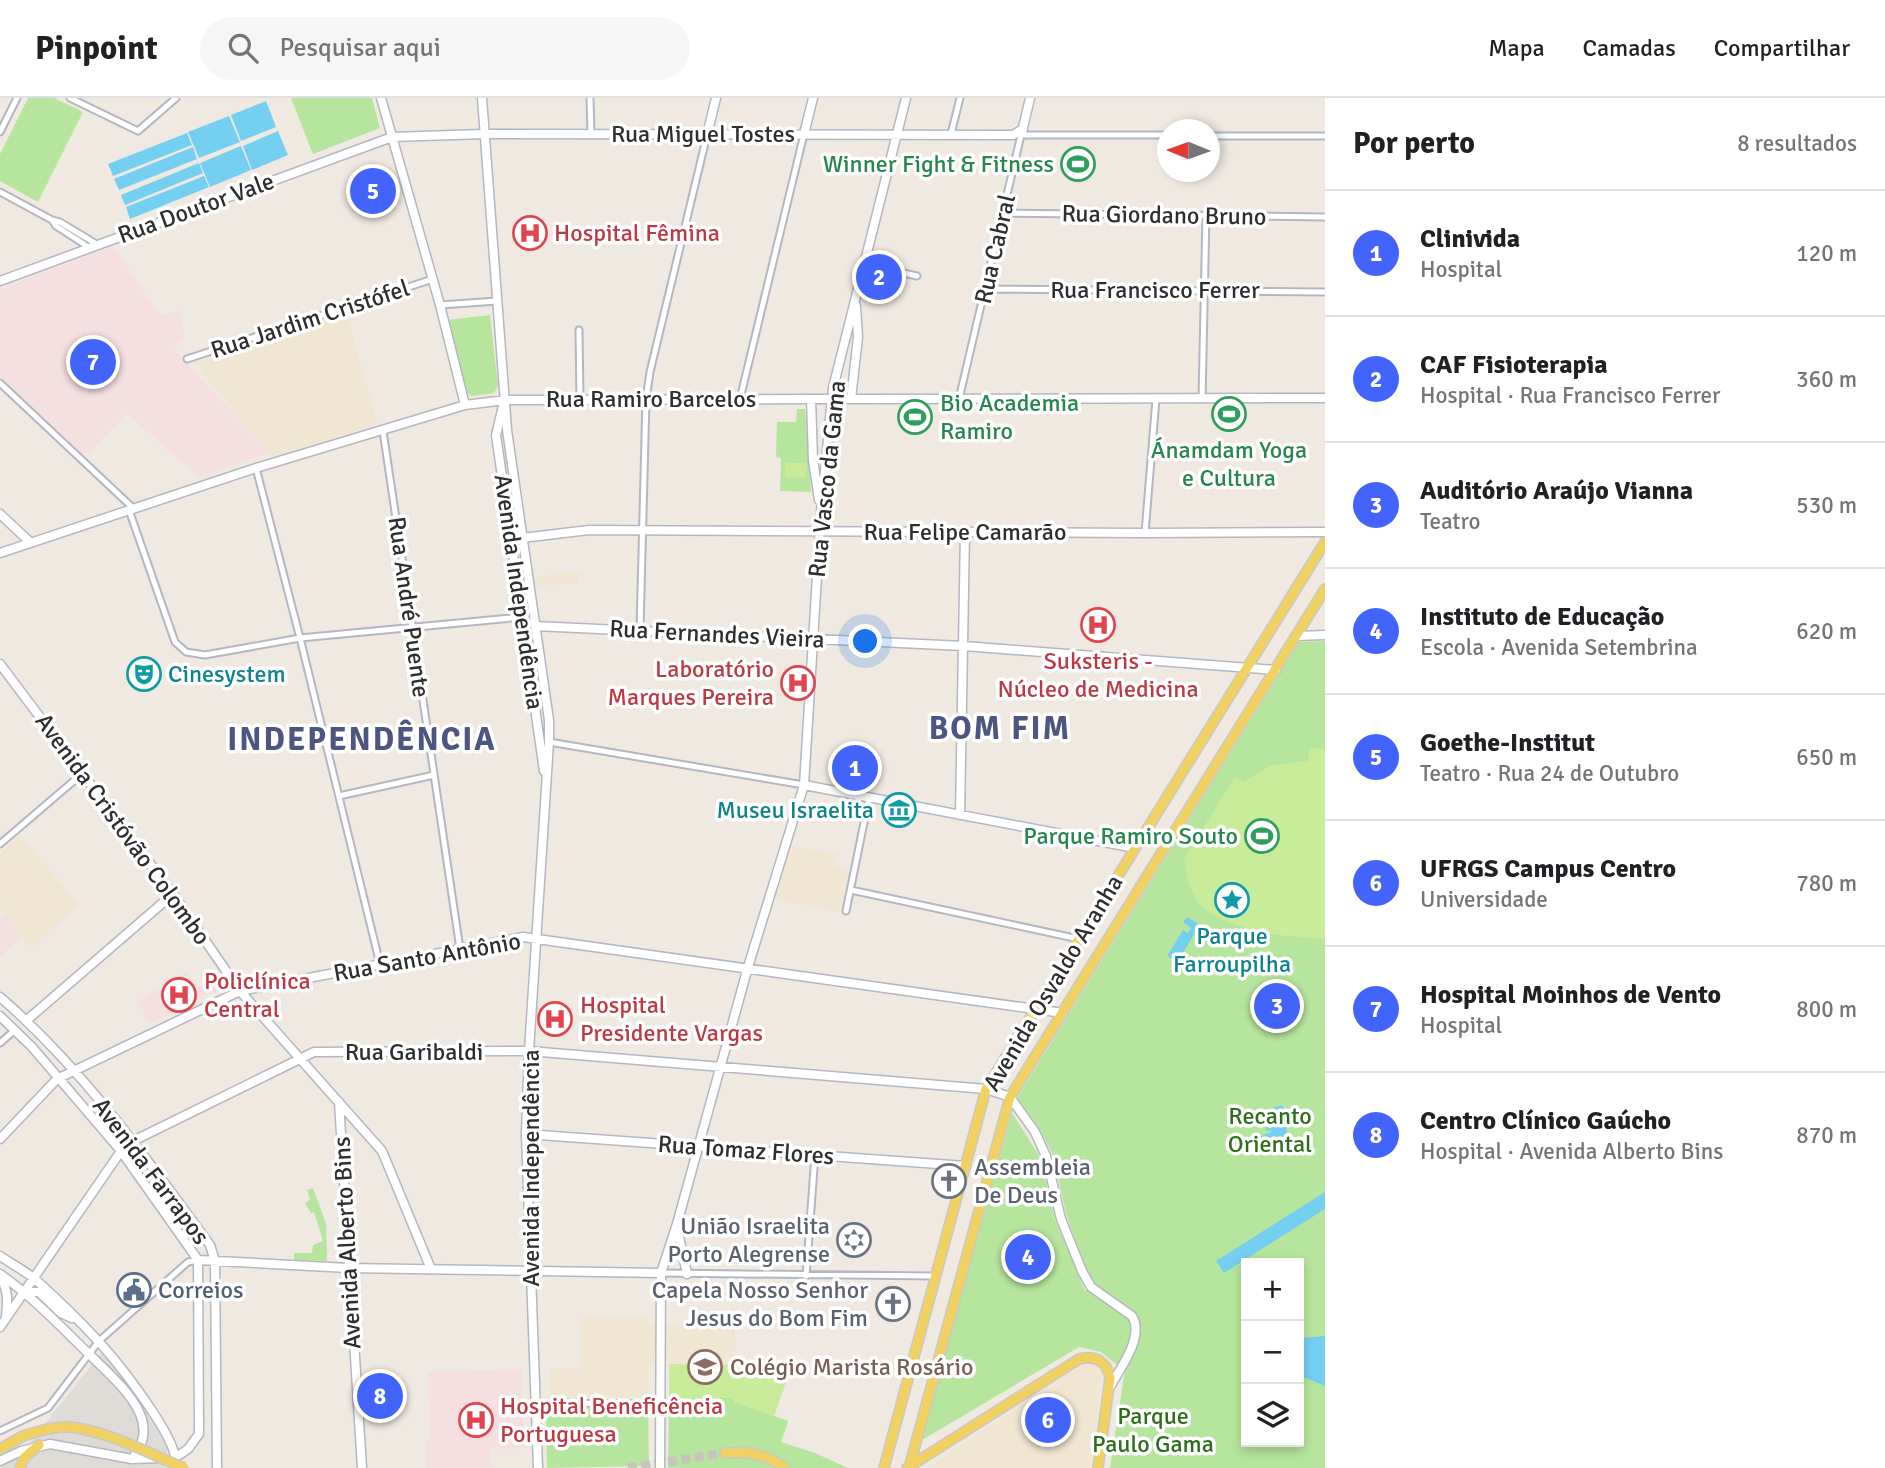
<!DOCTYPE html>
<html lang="pt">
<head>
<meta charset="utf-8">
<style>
	body { margin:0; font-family:Signika,sans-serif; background:#f6f6f6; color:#202124 }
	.controls { position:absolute; right:21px; bottom:21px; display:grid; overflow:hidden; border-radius:0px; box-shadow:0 4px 10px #0003 }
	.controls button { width:63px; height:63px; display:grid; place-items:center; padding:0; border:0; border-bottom:2px solid #e0e0e0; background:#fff; color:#202124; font:35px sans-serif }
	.compass { position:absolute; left:1157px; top:21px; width:63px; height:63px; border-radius:50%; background:#fff; box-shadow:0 4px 10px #0003; rotate:271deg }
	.you { position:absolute; left:866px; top:544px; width:24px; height:24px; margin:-18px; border:5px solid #fff; border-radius:50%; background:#1a73e8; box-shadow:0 0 0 10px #1a73e833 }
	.badge { display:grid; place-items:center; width:46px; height:46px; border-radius:50%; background:#4264fb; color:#fff; font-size:23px; font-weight:700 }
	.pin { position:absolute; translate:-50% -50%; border:4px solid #fff; box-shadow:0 2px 7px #0006 }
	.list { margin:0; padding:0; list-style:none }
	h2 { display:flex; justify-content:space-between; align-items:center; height:91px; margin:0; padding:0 28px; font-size:30px }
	h2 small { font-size:23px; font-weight:400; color:#757577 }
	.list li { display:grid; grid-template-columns:46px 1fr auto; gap:21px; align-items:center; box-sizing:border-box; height:126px; padding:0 28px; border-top:2px solid #e0e0e0 }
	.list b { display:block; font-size:26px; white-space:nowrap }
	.list p { margin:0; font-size:23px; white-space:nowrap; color:#757577 }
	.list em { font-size:23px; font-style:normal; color:#757577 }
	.icon { flex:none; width:38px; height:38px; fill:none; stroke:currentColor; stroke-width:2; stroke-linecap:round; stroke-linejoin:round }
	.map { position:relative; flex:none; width:1325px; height:1370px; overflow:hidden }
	header { display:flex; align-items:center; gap:42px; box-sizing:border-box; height:98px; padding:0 35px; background:#fff; border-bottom:2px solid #e0e0e0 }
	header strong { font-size:33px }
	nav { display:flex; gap:38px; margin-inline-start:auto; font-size:24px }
	.search { width:490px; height:63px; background:#f6f6f6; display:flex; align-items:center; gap:18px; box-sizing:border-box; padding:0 24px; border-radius:38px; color:#757577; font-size:26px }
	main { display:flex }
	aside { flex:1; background:#fff }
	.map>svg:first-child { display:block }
	.education { fill:#f0e6d1 }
	.medical { fill:#f5dfe0 }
	.green { fill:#b6e59e; fill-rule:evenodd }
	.pitch { fill:#c9ec9a }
	.plaza { fill:#dfdcd8 }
	.water { fill:#75cff0 }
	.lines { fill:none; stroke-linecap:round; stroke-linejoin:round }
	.primary-tunnel { stroke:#c8c4bd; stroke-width:9; stroke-dasharray:9 4.5; stroke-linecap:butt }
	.street-casing { stroke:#b4b7c1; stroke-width:9 }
	.secondary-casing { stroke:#b4b7c1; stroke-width:11 }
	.primary-casing { stroke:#c9c9c9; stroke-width:12 }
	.street { stroke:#fff; stroke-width:5 }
	.secondary { stroke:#fff; stroke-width:8 }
	.primary { stroke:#f2d163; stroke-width:9 }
	.secondary-bridge-casing { stroke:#b4b7c1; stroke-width:11; stroke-linecap:butt }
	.primary-bridge-casing { stroke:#c9c9c9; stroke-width:12; stroke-linecap:butt }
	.secondary-bridge { stroke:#fff; stroke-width:8 }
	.primary-bridge { stroke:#f2d163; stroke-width:9 }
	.labels { text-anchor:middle; stroke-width:7; stroke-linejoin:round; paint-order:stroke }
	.street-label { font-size:24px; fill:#2e2e2e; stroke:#fff }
	.leisure-label { font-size:24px; fill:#27864d; stroke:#fff; text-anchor:end }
	.health-label { font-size:24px; fill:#be3a42; stroke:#fff; text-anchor:start }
	.culture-label { font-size:24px; fill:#0d838f; stroke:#fff; text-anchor:start }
	.park-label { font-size:24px; fill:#2c6e1b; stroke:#fff }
	.worship-label { font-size:24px; fill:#5b616d; stroke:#fff; text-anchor:end }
	.service-label { font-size:24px; fill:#4e5e75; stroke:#fff; text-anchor:start }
	.education-label { font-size:24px; fill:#785e54; stroke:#fff; text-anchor:start }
	.district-label { font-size:32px; font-weight:bold; letter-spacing:2px; fill:#4d5680; stroke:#fff }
</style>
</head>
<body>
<header>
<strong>Pinpoint</strong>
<div class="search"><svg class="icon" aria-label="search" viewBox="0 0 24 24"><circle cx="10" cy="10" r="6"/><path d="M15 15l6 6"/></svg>Pesquisar aqui</div>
<nav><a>Mapa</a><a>Camadas</a><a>Compartilhar</a></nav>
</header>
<main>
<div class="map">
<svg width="1325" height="1370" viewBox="0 0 1325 1370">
	<rect width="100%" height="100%" fill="#efe9e1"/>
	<!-- education -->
	<path class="education" d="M346,214l31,112 -104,33 -79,-94z
		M582,473v4h-4v8l-42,3 -1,-9z
		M20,738l59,69 -48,43 -31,-40v-55z
		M791,748l46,8 -2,13 13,3 -8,42 -66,-13z
		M581,1220h68v7h86v40l51,17 -12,34 -40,-14h-65v-37h-20v33l-99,-2v-27h31z
		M1087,1263l16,10 -13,97h-163z"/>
	<!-- medical -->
	<path class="medical" d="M113,148l47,69 19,-4 5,25 -10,13 96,104 -71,24 -72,-64 -42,44 -85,-82v-86z
		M5,816l17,23 -22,19v-37z
		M186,874l10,16 21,-12 8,11 -75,37 -12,-22z
		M521,1271l3,79 -34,1v16l3,1v2h-66l-1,-26 4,-1 -2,-69z"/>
	<!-- green -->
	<path class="green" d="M28,0h26l29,14 -45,90 -38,-21v-27z
		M291,0h81l8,30 -67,26z
		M490,217l8,71 -4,7 -22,3 -7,-5 -18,-71z
		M797,311h8l6,83 -31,-1 1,-33 -5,-1 1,-35h19z
		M1325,543v827h-215l15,-97 -24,-19 -22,-5 -157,93 90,-327 28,44 15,63 30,71 10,-7 -9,-16 -19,-51 -15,-64 -13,-25 -22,-30 282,-456zM1246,1165h53v179h-53z
		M313,1090l13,36 1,37 -33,-1v-7h18l1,-8 10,-4 -9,-29 -3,1 -6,-10 5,-3 -3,-10z
		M718,1300h16v4l54,19 -7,21 34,11 33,15h-180l1,-66h48z
		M553,1307l95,2 1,59 -102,2 -1,-53z"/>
	<!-- pitch -->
	<path class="pitch" d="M785,365h22l-1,15 -21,-1z
		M1309,650l16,1v190c-34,-1 -107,-9 -128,-38 -8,-11 -10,-29 -13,-42l51,-82 8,5 29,-17 36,-4z
		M669,1266l65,1 52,17 -12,34 -40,-14 -1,-4h-15v4h-49z"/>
	<!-- plaza -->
	<path class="plaza" d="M104,1252l45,59 20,36 -5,23h-164l17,-10z"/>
	<!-- water -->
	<path class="water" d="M266,3l10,26 -35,14 -10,-26z
		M229,18l11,26 -41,16 -11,-26z
		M278,33l10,24 -36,15 -9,-24z
		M187,35l5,12 -79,31 -5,-12z
		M241,48l10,24 -41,17 -10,-24z
		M193,49l4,12 -78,31 -5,-11z
		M199,65l4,10 -78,32 -4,-10z
		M204,78l5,11 -79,32 -4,-12z
		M1187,819l13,8 -23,37 -10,-6 16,-26 5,3 3,-5 -8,-6z
		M1282,1007l2,4 -5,5 6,8 4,-3 2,4 -5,3 1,9 6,3 -3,4 -5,-4 -22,7 -1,5 2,2 -6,2 -3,-5 -11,8 13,-19 16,-7 -8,-1 4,-7v-8l6,5 -2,-12z
		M1325,1094v17l-101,64 -8,-12z
		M1325,1238v50l-26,-11v-11l4,-6 -4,-7v-9l5,-4z"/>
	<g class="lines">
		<!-- primary-tunnel -->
		<path class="primary-tunnel" d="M628,1370l97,-15"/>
		<!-- street casing -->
		<g class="street-casing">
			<path id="street" d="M70,0l68,33 38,-33
				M590,0l1,37
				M0,34l17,-34
				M951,36l9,-36
				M1210,38h115
				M0,94l52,28 8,2 38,23
				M1003,115l322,4
				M52,122l4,6 34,22
				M864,166l53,12
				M985,191l340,3
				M440,207l57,-4
				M579,232l1,70
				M187,261l246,-80
				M0,285l133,125
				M740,301l64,-265
				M959,301l62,-264h147
				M1202,301l4,-184
				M383,333l77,518
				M256,370l44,170 80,326
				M129,412l46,132 11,10 19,3 95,-17 222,-21
				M1145,435l11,-134
				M640,532l6,-231 4,-27 57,-237
				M549,644l255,43
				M339,698l95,-21
				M0,746l83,-71
				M851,792l228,49
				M846,813l23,-113
				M0,945l15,-13
				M661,1175l274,3
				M806,1178l9,-121
				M535,1309l17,-4 108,1
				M0,1333l48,-23 51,-67 89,-79 10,-2"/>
		</g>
		<!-- secondary casing -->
		<g class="secondary-casing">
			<path id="secondary" d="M381,0l59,207 25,100
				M482,0l25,332 42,290v22l-20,309 -3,83 12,334
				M1022,34l8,-34
				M804,36l9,-36
				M707,37l9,-37
				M0,183l392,-144 92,-3 529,1 10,-6
				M811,301l2,61 6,40
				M846,301l479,-1
				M851,301l7,-62 -2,-31
				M503,308l-7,29 48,336
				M0,416l31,29
				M522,440l67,-8 556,3 180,-1
				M0,455l256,-85 209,-63 40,-5 313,-1
				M535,528l429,20 312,24
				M1297,538l28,-1
				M0,566l173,230 67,97 142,160 49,118
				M804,687l331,63
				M960,717l5,-283
				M0,899c82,71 146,161 210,248l5,16 2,207
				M0,918l32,31 89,104 77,109 1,174 -11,15 -12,8
				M27,922l146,-126
				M339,1004l23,366
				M526,1036l440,32
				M0,1041l57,-60 183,-88 283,-54 540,76
				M677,1129l10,47
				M0,1158c12,8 25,15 36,24 21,19 43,40 62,61 17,18 81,98 77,121
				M198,1162l150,8 313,5
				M0,1176c33,23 59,51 88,79 17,17 43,39 52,61 7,16 3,32 -8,45
				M0,1178c8,14 8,24 6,40
				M25,1194h14l22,21 11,5
				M0,1229l121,-176 12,-10 181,-89 215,-1 457,38 24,8 25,35 11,24 15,63 21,52 9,16 41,29c13,21 -12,52 -22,71
				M0,1363l21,-10 29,-7 82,15 27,-1
				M660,1370l1,-195 16,-49 71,-257 56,-182 17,-273 12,-124 73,-290"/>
		</g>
		<!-- primary casing -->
		<g class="primary-casing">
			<path id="primary" d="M0,1351l23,-13
				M725,1355c25,-2 40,1 60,15
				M20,1370l4,-10 15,-13
				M884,1370l102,-379 339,-547
				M907,1370l172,-109c16,-4 28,2 31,19l-12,90
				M909,1370l101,-371 315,-508"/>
		</g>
		<!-- street -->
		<use href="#street" class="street"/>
		<!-- secondary -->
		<use href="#secondary" class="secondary"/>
		<!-- primary -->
		<use href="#primary" class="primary"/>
		<!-- secondary-bridge casing -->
		<g class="secondary-bridge-casing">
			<path id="secondary-bridge" d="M818,301h28"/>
		</g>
		<!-- primary-bridge casing -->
		<g class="primary-bridge-casing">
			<path id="primary-bridge" d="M23,1338c18,-6 36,-11 54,-8 37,6 73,26 107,40"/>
		</g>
		<!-- secondary-bridge -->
		<use href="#secondary-bridge" class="secondary-bridge"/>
		<!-- primary-bridge -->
		<use href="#primary-bridge" class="primary-bridge"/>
	</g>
	<!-- icons -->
	<defs>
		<g id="stadium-ring" transform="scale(1.75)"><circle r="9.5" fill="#fff" stroke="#2e9e5b" stroke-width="1.5"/><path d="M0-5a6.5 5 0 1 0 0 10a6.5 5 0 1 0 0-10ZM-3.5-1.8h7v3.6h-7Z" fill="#2e9e5b"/></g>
		<g id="hospital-ring" transform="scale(1.75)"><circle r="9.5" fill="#fff" stroke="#e0444e" stroke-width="1.5"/><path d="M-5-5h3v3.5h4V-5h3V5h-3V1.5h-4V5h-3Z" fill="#e0444e"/></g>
		<g id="theatre-ring" transform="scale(1.75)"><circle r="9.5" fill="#fff" stroke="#0f9aa8" stroke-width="1.5"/><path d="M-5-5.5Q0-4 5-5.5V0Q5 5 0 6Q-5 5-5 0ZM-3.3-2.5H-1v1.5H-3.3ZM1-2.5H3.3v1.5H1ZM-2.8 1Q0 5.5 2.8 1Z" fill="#0f9aa8"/></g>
		<g id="museum-ring" transform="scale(1.75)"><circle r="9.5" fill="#fff" stroke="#0f9aa8" stroke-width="1.5"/><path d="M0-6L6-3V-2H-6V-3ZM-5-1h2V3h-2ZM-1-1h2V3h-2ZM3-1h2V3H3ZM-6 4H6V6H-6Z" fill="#0f9aa8"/></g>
		<g id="sight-ring" transform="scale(1.75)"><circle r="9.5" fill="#fff" stroke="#0f9aa8" stroke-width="1.5"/><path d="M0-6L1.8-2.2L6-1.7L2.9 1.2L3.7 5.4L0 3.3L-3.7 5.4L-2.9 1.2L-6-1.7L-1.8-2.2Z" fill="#0f9aa8"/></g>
		<g id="church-ring" transform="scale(1.75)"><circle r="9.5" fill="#fff" stroke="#6b7280" stroke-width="1.5"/><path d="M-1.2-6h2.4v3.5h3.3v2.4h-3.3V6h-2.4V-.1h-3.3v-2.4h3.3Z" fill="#6b7280"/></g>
		<g id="synagogue-ring" transform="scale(1.75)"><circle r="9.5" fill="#fff" stroke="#6b7280" stroke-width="1.5"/><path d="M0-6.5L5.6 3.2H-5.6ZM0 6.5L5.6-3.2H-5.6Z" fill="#6b7280"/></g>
		<g id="civic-ring" transform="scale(1.75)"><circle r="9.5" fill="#fff" stroke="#5c6f8a" stroke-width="1.5"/><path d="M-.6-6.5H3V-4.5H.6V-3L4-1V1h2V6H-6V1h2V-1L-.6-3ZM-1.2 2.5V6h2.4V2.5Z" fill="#5c6f8a"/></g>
		<g id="school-ring" transform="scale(1.75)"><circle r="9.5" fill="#fff" stroke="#8d6e63" stroke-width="1.5"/><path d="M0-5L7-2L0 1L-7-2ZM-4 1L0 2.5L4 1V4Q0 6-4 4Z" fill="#8d6e63"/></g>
	</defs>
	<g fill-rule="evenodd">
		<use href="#stadium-ring" x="1078" y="66"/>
		<use href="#hospital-ring" x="530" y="135"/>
		<use href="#stadium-ring" x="1229" y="316"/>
		<use href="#stadium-ring" x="915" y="319"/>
		<use href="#hospital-ring" x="1098" y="527"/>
		<use href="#theatre-ring" x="144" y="576"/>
		<use href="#hospital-ring" x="798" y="585"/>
		<use href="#museum-ring" x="899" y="712"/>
		<use href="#stadium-ring" x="1262" y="738"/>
		<use href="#sight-ring" x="1232" y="802"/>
		<use href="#hospital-ring" x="179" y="897"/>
		<use href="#hospital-ring" x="555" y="921"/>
		<use href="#church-ring" x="949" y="1083"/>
		<use href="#synagogue-ring" x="854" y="1142"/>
		<use href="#civic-ring" x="134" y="1192"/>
		<use href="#church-ring" x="893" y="1206"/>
		<use href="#school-ring" x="705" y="1269"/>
		<use href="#hospital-ring" x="476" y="1322"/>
	</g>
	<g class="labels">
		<!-- street labels -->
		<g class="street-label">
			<text x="703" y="44">Rua Miguel Tostes</text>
			<text transform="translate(196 110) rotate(-20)" y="8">Rua Doutor Vale</text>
			<text transform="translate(1164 117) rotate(1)" y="8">Rua Giordano Bruno</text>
			<text transform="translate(995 151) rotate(-77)" y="8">Rua Cabral</text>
			<text x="1155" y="200">Rua Francisco Ferrer</text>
			<text transform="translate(310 221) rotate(-18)" y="8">Rua Jardim Cristófel</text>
			<text x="651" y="309">Rua Ramiro Barcelos</text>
			<text transform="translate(827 381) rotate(-84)" y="8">Rua Vasco da Gama</text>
			<text x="965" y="442">Rua Felipe Camarão</text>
			<text transform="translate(519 494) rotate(82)" y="8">Avenida Independência</text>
			<text transform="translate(409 509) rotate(82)" y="8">Rua André Puente</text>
			<text transform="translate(717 536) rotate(3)" y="8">Rua Fernandes Vieira</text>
			<text transform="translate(123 731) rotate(54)" y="8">Avenida Cristóvão Colombo</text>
			<text transform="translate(427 859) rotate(-10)" y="8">Rua Santo Antônio</text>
			<text transform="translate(1053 885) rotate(-59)" y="8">Avenida Osvaldo Aranha</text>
			<text x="414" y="962">Rua Garibaldi</text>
			<text transform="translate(746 1052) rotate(4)" y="8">Rua Tomaz Flores</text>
			<text transform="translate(531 1070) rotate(-90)" y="8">Avenida Independência</text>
			<text transform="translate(151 1073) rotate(53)" y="8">Avenida Farrapos</text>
			<text transform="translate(347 1145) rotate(-93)" y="8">Avenida Alberto Bins</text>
		</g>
		<!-- leisure labels -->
		<g class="leisure-label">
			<text x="1054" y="74">Winner Fight &amp; Fitness</text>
			<text x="940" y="313" text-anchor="start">Bio Academia<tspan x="940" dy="28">Ramiro</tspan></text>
			<text x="1229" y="360" text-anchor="middle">Ánamdam Yoga<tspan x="1229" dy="28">e Cultura</tspan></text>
			<text x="1238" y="746">Parque Ramiro Souto</text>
		</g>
		<!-- health labels -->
		<g class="health-label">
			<text x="554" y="143">Hospital Fêmina</text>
			<text x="1098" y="571" text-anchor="middle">Suksteris -<tspan x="1098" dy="28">Núcleo de Medicina</tspan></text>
			<text x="774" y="579" text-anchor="end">Laboratório<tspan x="774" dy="28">Marques Pereira</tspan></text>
			<text x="204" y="891">Policlínica<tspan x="204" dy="28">Central</tspan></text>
			<text x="580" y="915">Hospital<tspan x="580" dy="28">Presidente Vargas</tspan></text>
			<text x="500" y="1316">Hospital Beneficência<tspan x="500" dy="28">Portuguesa</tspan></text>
		</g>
		<!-- culture labels -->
		<g class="culture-label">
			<text x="168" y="584">Cinesystem</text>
			<text x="874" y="720" text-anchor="end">Museu Israelita</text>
			<text x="1232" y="846" text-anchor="middle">Parque<tspan x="1232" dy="28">Farroupilha</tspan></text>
		</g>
		<!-- park labels -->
		<g class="park-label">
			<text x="1270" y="1026">Recanto<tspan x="1270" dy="28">Oriental</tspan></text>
			<text x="1153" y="1326">Parque<tspan x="1153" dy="28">Paulo Gama</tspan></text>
		</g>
		<!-- worship labels -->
		<g class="worship-label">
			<text x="974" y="1077" text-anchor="start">Assembleia<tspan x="974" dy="28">De Deus</tspan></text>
			<text x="830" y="1136">União Israelita<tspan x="830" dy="28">Porto Alegrense</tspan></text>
			<text x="868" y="1200">Capela Nosso Senhor<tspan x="868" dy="28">Jesus do Bom Fim</tspan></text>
		</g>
		<!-- service labels -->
		<g class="service-label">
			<text x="158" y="1200">Correios</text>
		</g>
		<!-- education labels -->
		<g class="education-label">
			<text x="730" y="1277">Colégio Marista Rosário</text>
		</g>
		<!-- district labels -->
		<g class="district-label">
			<text x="1000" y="641">BOM FIM</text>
			<text x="362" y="652">INDEPENDÊNCIA</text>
		</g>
	</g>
</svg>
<div class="controls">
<button>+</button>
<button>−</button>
<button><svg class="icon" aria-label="layers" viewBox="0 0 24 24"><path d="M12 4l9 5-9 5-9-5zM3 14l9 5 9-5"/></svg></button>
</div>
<svg class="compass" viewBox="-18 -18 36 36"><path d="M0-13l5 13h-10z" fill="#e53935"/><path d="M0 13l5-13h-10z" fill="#757577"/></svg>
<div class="you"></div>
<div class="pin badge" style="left:855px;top:670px">1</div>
<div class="pin badge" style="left:879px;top:179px">2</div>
<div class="pin badge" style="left:1277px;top:908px">3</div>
<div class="pin badge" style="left:1028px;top:1159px">4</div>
<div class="pin badge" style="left:373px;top:93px">5</div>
<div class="pin badge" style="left:1048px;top:1322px">6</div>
<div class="pin badge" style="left:93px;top:264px">7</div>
<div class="pin badge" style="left:380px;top:1298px">8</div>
</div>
<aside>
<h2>Por perto<small>8 resultados</small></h2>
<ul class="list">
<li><span class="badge">1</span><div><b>Clinivida</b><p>Hospital</p></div><em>120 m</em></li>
<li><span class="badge">2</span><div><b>CAF Fisioterapia</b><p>Hospital · Rua Francisco Ferrer</p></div><em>360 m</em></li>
<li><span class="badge">3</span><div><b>Auditório Araújo Vianna</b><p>Teatro</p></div><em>530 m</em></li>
<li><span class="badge">4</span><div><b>Instituto de Educação</b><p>Escola · Avenida Setembrina</p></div><em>620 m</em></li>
<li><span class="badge">5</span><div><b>Goethe-Institut</b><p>Teatro · Rua 24 de Outubro</p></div><em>650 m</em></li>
<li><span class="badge">6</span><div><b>UFRGS Campus Centro</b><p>Universidade</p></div><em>780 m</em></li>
<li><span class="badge">7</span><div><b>Hospital Moinhos de Vento</b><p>Hospital</p></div><em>800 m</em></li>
<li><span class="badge">8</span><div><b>Centro Clínico Gaúcho</b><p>Hospital · Avenida Alberto Bins</p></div><em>870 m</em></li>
</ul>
</aside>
</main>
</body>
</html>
